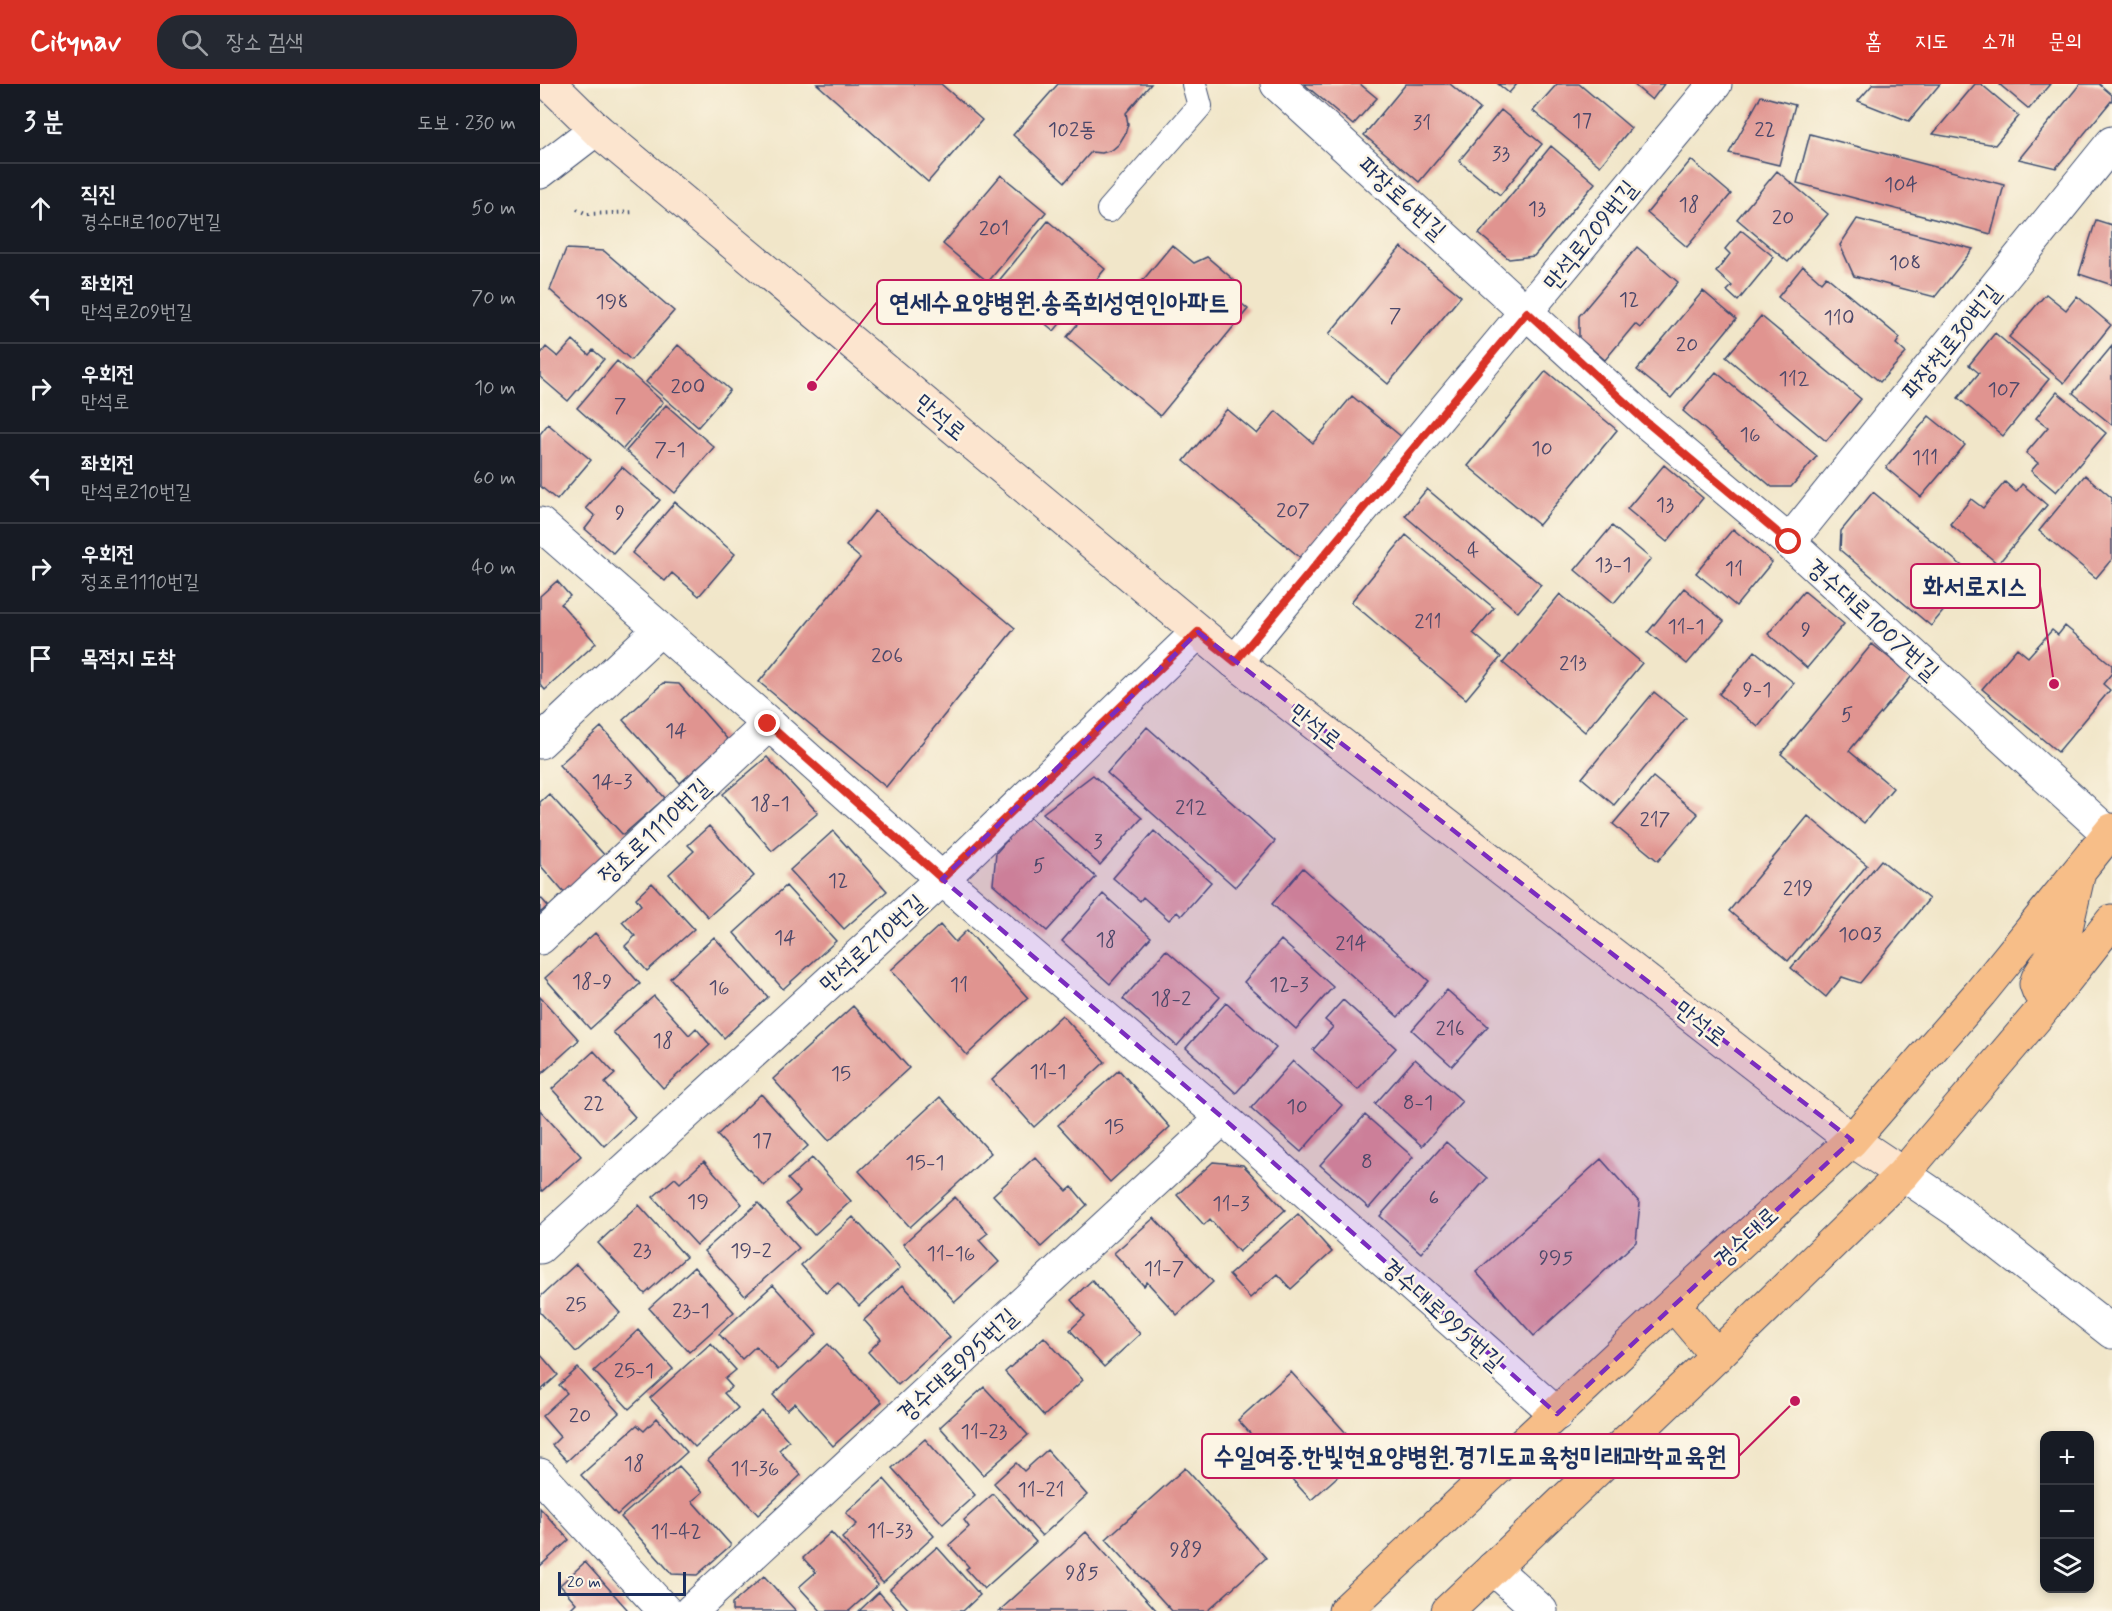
<!DOCTYPE html>
<html lang="ko">
<head>
<meta charset="utf-8">
<style>
	body { margin:0; font-family:Mynerve,"Poor Story",sans-serif; background:#242831; color:#f1f3f6 }
	.controls { position:absolute; right:18px; bottom:18px; display:grid; overflow:hidden; border-radius:12px; box-shadow:0 3px 9px #0003 }
	.controls button { width:54px; height:54px; display:grid; place-items:center; padding:0; border:0; border-bottom:2px solid #363941; background:#171b24; color:#f1f3f6; font:30px sans-serif }
	.scale { position:absolute; left:18px; bottom:15px; width:128px; box-sizing:border-box; padding-left:6px; border:3px solid #1b2f5e; border-top:0; font-size:16px; line-height:21px; white-space:nowrap; color:#1b2f5e; -webkit-text-stroke:4px #fcf5e5; paint-order:stroke }
	.stop { position:absolute; width:18px; height:18px; margin:-14px; border:4px solid #d93025; border-radius:50%; background:#fff }
	.stop.end { background:#d93025; border-color:#fff; box-shadow:0 2px 6px #0008 }
	.list { margin:0; padding:0; list-style:none }
	h2 { display:flex; justify-content:space-between; align-items:center; height:78px; margin:0; padding:0 24px; font-size:26px }
	h2 small { font-size:20px; font-weight:400; color:#9ea1a6 }
	.list li { display:grid; grid-template-columns:39px 1fr auto; gap:18px; align-items:center; box-sizing:border-box; height:90px; padding:0 24px; border-top:2px solid #363941 }
	.list b { display:block; font-size:22px; white-space:nowrap }
	.list p { margin:0; font-size:20px; white-space:nowrap; color:#9ea1a6 }
	.list em { font-size:20px; font-style:normal; color:#9ea1a6 }
	.icon { flex:none; width:33px; height:33px; fill:none; stroke:currentColor; stroke-width:2; stroke-linecap:round; stroke-linejoin:round }
	.map { position:relative; flex:none; width:1572px; height:1527px; overflow:hidden }
	header { display:flex; align-items:center; gap:36px; box-sizing:border-box; height:84px; padding:0 30px; background:#d93025; color:#fff }
	header strong { font-size:28px }
	nav { display:flex; gap:33px; margin-inline-start:auto; font-size:21px }
	.search { width:420px; height:54px; background:#242831; display:flex; align-items:center; gap:15px; box-sizing:border-box; padding:0 21px; border-radius:24px; color:#9ea1a6; font-size:22px }
	main { display:flex }
	aside { flex:1; background:#171b24 }
	.map>svg:first-child { display:block }
	.building { fill:#e09490 }
	.lines { fill:none; stroke-linecap:round; stroke-linejoin:round }
	.service-casing { stroke:#3b4a6e; stroke-width:26 }
	.minor-casing { stroke:#3b4a6e; stroke-width:35 }
	.tertiary-casing { stroke:#3b4a6e; stroke-width:35 }
	.secondary-casing { stroke:#3b4a6e; stroke-width:35 }
	.primary-casing { stroke:#3b4a6e; stroke-width:35 }
	.path { stroke:#3b4a6e; stroke-width:4; stroke-dasharray:1.5 4.5; stroke-linecap:butt }
	.service { stroke:#fff; stroke-width:24 }
	.minor { stroke:#fff; stroke-width:33 }
	.tertiary { stroke:#fff; stroke-width:33 }
	.secondary { stroke:#fce5cf; stroke-width:33 }
	.primary { stroke:#f7be88; stroke-width:33 }
	.route { stroke:#d93025; stroke-width:8 }
	.marked { fill:#7b2cbf; fill-opacity:0.2; stroke:#7b2cbf; stroke-width:4.5; stroke-dasharray:12 8; stroke-linejoin:round }
	.labels { text-anchor:middle; stroke-width:5; stroke-linejoin:round; paint-order:stroke }
	.number-label { font-size:21px; fill:#4c486a }
	.street-label { font-size:24px; fill:#1b2f5e; stroke:#fcf5e5 }
	.leader { fill:none; stroke:#c2185b; stroke-width:2 }
	.callout-dot { fill:#c2185b; stroke:#fcf5e5; stroke-width:2 }
	.callout { fill:#fcf5e5; stroke:#c2185b; stroke-width:2 }
	.callout-label { font-size:26px; text-anchor:middle; font-weight:bold; fill:#1b2f5e }
</style>
</head>
<body>
<header>
<strong>Citynav</strong>
<div class="search"><svg class="icon" aria-label="search" viewBox="0 0 24 24"><circle cx="10" cy="10" r="6"/><path d="M15 15l6 6"/></svg>장소 검색</div>
<nav><a>홈</a><a>지도</a><a>소개</a><a>문의</a></nav>
</header>
<main>
<aside>
<h2>3 분<small>도보 · 230 m</small></h2>
<ul class="list">
<li><svg class="icon" aria-label="ahead" viewBox="0 0 24 24"><path d="M12 20V5M6 11l6-6 6 6"/></svg><div><b>직진</b><p>경수대로1007번길</p></div><em>50 m</em></li>
<li><svg class="icon" aria-label="left" viewBox="0 0 24 24"><path d="M17 20v-9H6M10 6l-5 5 5 5"/></svg><div><b>좌회전</b><p>만석로209번길</p></div><em>70 m</em></li>
<li><svg class="icon" aria-label="right" viewBox="0 0 24 24"><path d="M7 20v-9h11M14 6l5 5-5 5"/></svg><div><b>우회전</b><p>만석로</p></div><em>10 m</em></li>
<li><svg class="icon" aria-label="left" viewBox="0 0 24 24"><path d="M17 20v-9H6M10 6l-5 5 5 5"/></svg><div><b>좌회전</b><p>만석로210번길</p></div><em>60 m</em></li>
<li><svg class="icon" aria-label="right" viewBox="0 0 24 24"><path d="M7 20v-9h11M14 6l5 5-5 5"/></svg><div><b>우회전</b><p>정조로1110번길</p></div><em>40 m</em></li>
<li><svg class="icon" aria-label="arrive" viewBox="0 0 24 24"><path d="M6 21V4h12l-3 4 3 4H6"/></svg><div><b>목적지 도착</b></div></li>
</ul>
</aside>
<div class="map">
<svg width="1572" height="1527" viewBox="0 0 1572 1527">
	<rect width="100%" height="100%" fill="#fcf5e5"/>
	<filter id="ink" filterUnits="userSpaceOnUse"><feTurbulence type="fractalNoise" baseFrequency=".0167" numOctaves="2"/><feDisplacementMap in="SourceGraphic" scale="12" xChannelSelector="R" yChannelSelector="G"/><feConvolveMatrix kernelMatrix="1 2 1 2 8 2 1 2 1" color-interpolation-filters="sRGB"/></filter>
	<filter id="wash" filterUnits="userSpaceOnUse"><feTurbulence type="fractalNoise" baseFrequency=".008" numOctaves="4" result="noise"/><feDisplacementMap in="SourceGraphic" scale="24" xChannelSelector="R" yChannelSelector="G"/><feGaussianBlur stdDeviation="1.35" result="paint"/><feColorMatrix in="noise" values="0 0 0 0 0 0 0 0 0 0 0 0 0 0 0 0 0 1.4 0 .05"/><feComposite in="paint" operator="in"/></filter>
	<g filter="url(#wash)">
		<rect width="100%" height="100%" fill="#f1e6c9"/>
		<g id="blocks">
			<!-- building -->
			<path class="building" d="M277,0h124l41,36 -54,62z
				M518,0h93l-25,29 2,11 -3,10 -6,10 -7,6 -10,3 -11,-1 -26,30 -52,-47z
				M764,0h56l17,14 -24,27z
				M866,0h44l30,25 -61,73 -55,-47z
				M958,0h19l-8,9z
				M1017,0h22l52,44 -31,38 -67,-55z
				M1093,0h31l-12,16z
				M1333,0h67l-31,37 -51,-20z
				M1435,0h6l38,32 -24,29 -62,-11z
				M1459,0h51l-21,25z
				M1540,0h19l13,11v5l-56,68 -37,-9z
				M1221,12l34,9 -16,60 -50,-12z
				M961,26l41,34 -42,51 -41,-34z
				M1270,50l194,51 -13,49 -194,-51z
				M1011,62l44,37 -61,73 -25,3 -30,-25z
				M1151,76l40,34 -44,53 -40,-34z
				M1237,87l51,43 -40,48 -51,-43z
				M461,91l45,37 -58,70 -45,-38z
				M1317,135l116,30 -38,48 -81,-21 -14,-31z
				M1556,136l16,5v60l-33,-11z
				M508,137l57,48 -51,62 -57,-48z
				M1201,146l33,27 -36,44 -11,-10 5,-5 -16,-14 14,-18 -5,-5z
				M632,161l22,18 13,-6 27,23 -4,14 18,15 -88,107 -93,-79 31,-38 17,15z
				M861,163l60,49 -73,88 -59,-50z
				M1097,163l41,35 -38,46 -5,-4 -30,36 -26,-22v-22z
				M26,165l38,2 70,60 -43,49 -81,-70z
				M1263,182l18,16 5,-6 74,62 -4,6 10,9 -26,29 -102,-85z
				M1163,207l33,28 -65,79 -34,-28z
				M1506,210l20,16 11,-14 34,29 -47,58 -55,-46z
				M1221,232l100,83 -35,42 -100,-84z
				M1455,249l54,46 -46,57 -45,-38 21,-25 -10,-8z
				M33,256l16,15 4,-5 11,9 -36,42 -28,-24v-22l6,-8 12,10z
				M138,261l52,45 -32,37 -52,-45z
				M1572,262v79l-39,-32z
				M77,277l46,41 -40,47 -46,-41z
				M1006,287l71,59 -78,95 -71,-59z
				M1176,288l101,84 -26,31h-19l-89,-76z
				M1517,308l49,41 -50,59 -25,-21 7,-8 -12,-10 22,-26 -12,-9z
				M812,312l51,42 -101,121 -118,-98 43,-52 30,25 19,-23 37,32z
				M126,321l48,42 -39,46 -49,-42z
				M1389,332l36,29 -44,52 -35,-29z
				M8,340l43,36 -34,40 -17,-14v-52z
				M1124,381l39,33 -36,44 -40,-33z
				M82,383l38,33 -47,53 -28,-24 10,-13 -9,-8z
				M1545,391l27,23v61l-16,19 -57,-47z
				M1465,398l11,10 6,-8 25,21 -49,59 -48,-40 21,-25 12,9z
				M887,405l114,96 -23,27 -113,-96z
				M1333,408l100,83 -42,51 -91,-76 1,-19z
				M135,418l60,52 -36,42 -27,-23 -7,8 -33,-28z
				M335,427l140,117 -129,159 -127,-105 101,-124 -14,-12z
				M1072,442l39,33 -37,44 -39,-33z
				M1193,445l39,33 -36,44 -40,-33z
				M866,451l88,73 -21,25 28,24 -35,42 -115,-97z
				M17,497l13,15 -9,8 35,39 -51,47 -5,-6v-88z
				M1144,504l40,33 -37,43 -39,-32z
				M1264,507l40,33 -37,44 -39,-34z
				M1020,510l82,69 -57,69 -82,-69z
				M1525,542l47,39v8l-9,11 7,6 -52,62 -76,-63 35,-41 11,9 24,-27 6,5z
				M1332,560l40,32 -63,75 44,37 -29,35 -83,-69z
				M1215,567l39,32 -36,44 -39,-33z
				M123,599l16,1 49,56 -48,43 -57,-63z
				M1114,608l32,26 -72,87 -32,-27z
				M61,643l64,71 -42,37 -64,-70z
				M607,643l128,114 -40,46 -128,-114z
				M227,673l51,56 -46,38 -49,-57z
				M553,691l49,43 -42,47 -57,-52z
				M1113,693l45,37 -40,47 -45,-37z
				M9,710l58,64 -41,37 -26,-30v-63z
				M488,732l68,61 -49,54 -54,-47 3,-31z
				M1268,732l59,49 -79,96 -59,-50z
				M169,742l45,50 -46,41 -39,-43 25,-23 -6,-6z
				M293,747l54,60 -43,38 -54,-59z
				M614,747l57,51 -30,34 -4,-4 -8,8 -26,-23 -3,4 -27,-23z
				M1341,776l48,39 -69,84 -18,-6 -16,20 -35,-29z
				M763,784l126,113 -31,36 -126,-113z
				M112,799l42,46 -47,42 -22,-25 10,-10 -13,-14 19,-17 -5,-7z
				M246,802l50,55 -53,48 -49,-56z
				M563,810l48,43 -41,47 -48,-43z
				M0,813l8,9 -8,7z
				M400,841l15,17 12,-12 61,68 -61,57 -76,-85z
				M55,849l45,51 -50,45 -45,-51z
				M174,853l54,60 -44,41 -54,-60z
				M741,856l52,47 -37,42 -52,-47z
				M626,866l54,47 -43,49 -54,-47z
				M907,906l41,36 -36,40 -40,-36z
				M114,912l35,39 7,-7 14,17 -47,43 -50,-56z
				M0,913l39,43 -39,35z
				M803,916l53,48 -38,42 -45,-40 20,-23 -8,-7z
				M686,919l50,45 -40,45 -50,-45z
				M313,922l56,62 -80,73 -56,-62z
				M522,931l43,47 -71,65 -42,-47z
				M54,967l21,23 -10,9 30,34 -31,29 -52,-57z
				M875,975l47,42 -40,45 -47,-42z
				M753,977l49,44 -41,47 -50,-44z
				M579,986l51,57 -60,55 -52,-57z
				M221,1010l47,52 -44,40 -47,-51z
				M400,1013l51,56 -81,74 -51,-56z
				M0,1026l41,46 -39,35 -2,-3z
				M825,1031l48,42 -44,51 -49,-43z
				M906,1058l41,36 -66,75 -41,-37z
				M495,1073l32,34 5,-4 15,18 -46,42 -48,-52z
				M272,1074l39,43 -37,34 -28,-31 14,-12 -12,-13z
				M1061,1075l39,44 -4,39 -102,94 -58,-64z
				M164,1077l38,43 -45,41 -44,-48 22,-19 5,5z
				M673,1078l30,3 42,45 -46,42 -29,-33 -6,6 -27,-30z
				M415,1113l33,36 -9,7 20,22 -44,40 -52,-58z
				M218,1119l41,45 -54,48 -41,-45z
				M99,1121l47,52 -41,37 -47,-51z
				M758,1130l34,38 -41,37 -14,-15 -27,24 -21,-23z
				M313,1133l47,51 -41,38 -21,-23 -12,10 -25,-28z
				M614,1134l59,64 -36,33 -30,-33 -3,4 -30,-33z
				M36,1180l44,49 -44,39 -36,-40v-15z
				M154,1183l40,45 -45,40 -40,-44z
				M552,1196l48,54 -36,33 -34,-37 15,-14 -14,-16z
				M233,1201l44,49 -39,36 -22,-24 -14,13 -23,-25z
				M363,1201l47,52 -52,48 -30,-33 13,-13 -17,-19z
				M98,1246l35,39 -44,40 -35,-38z
				M504,1253l39,43 -39,36 -39,-44z
				M171,1259l25,27 -11,9 7,8 -8,6 14,15 -43,39 -45,-49z
				M288,1260l54,58 -49,44 -38,-43 -8,7 -14,-15z
				M0,1270l18,21 -18,16z
				M38,1284l41,45 -52,48 -15,-16 8,-8 -18,-21 25,-23 -8,-8z
				M751,1288l73,81 -53,47 -73,-80z
				M444,1303l44,48 -45,40 -43,-48z
				M222,1327l27,30 -10,9 22,25 -43,40 -50,-55z
				M117,1334l30,34 -70,63 -36,-40 56,-50 7,6z
				M385,1355l50,56 -32,29 -51,-56z
				M507,1366l40,45 -45,41 -48,-53 22,-20 8,8z
				M139,1382l24,26 -11,9 39,44 -34,30 -25,-1 -51,-57z
				M645,1384l81,90 -59,53h-35l-66,-72z
				M344,1395l50,57 -51,47 -41,-45 15,-14 -11,-11z
				M453,1410l43,48 -52,47 -18,-20 3,-2 -20,-22 20,-18 -5,-7z
				M0,1424l29,32 -29,26z
				M291,1448l47,53 -29,26h-28l-22,-24 17,-15 -13,-14z
				M546,1448l71,79h-158z
				M397,1463l43,48 -17,16h-53l-20,-22z
				M45,1478l42,47v2h-59l8,-8 -16,-18z
				M224,1492l32,35h-64v-7z
				M339,1508l16,19h-36z"/>
		</g>
	</g>
	<g filter="url(#ink)">
		<use href="#blocks" fill-opacity="0" stroke="#3b4a6e" stroke-width="1.5"/>
		<g class="lines">
			<!-- service casing -->
			<g class="service-casing">
				<path id="service" d="M569,126l91,-104 -6,-22"/>
			</g>
			<!-- minor casing -->
			<g class="minor-casing">
				<path id="minor" d="M737,0l367,336 145,122 320,292
					M0,440l229,200 173,155 281,239 334,296
					M1249,458l323,-399
					M695,578l480,-578
					M0,658l120,-113
					M0,854l229,-214
					M0,1163l402,-368 256,-247
					M0,1391l125,136
					M953,1484l48,43
					M151,1527l532,-493"/>
			</g>
			<!-- tertiary casing -->
			<g class="tertiary-casing">
				<path id="tertiary" d="M0,88l56,-43
					M1363,1090l56,38 153,120"/>
			</g>
			<!-- secondary casing -->
			<g class="secondary-casing">
				<path id="secondary" d="M10,0l46,45 639,533 617,478 51,34"/>
			</g>
			<!-- primary casing -->
			<g class="primary-casing">
				<path id="primary" d="M1509,916l-10,-8 -3,-8 2,-6 26,-41 14,-61
					M1133,1220l44,52
					M805,1527l328,-307 179,-164 128,-147 132,-163
					M908,1527l259,-246 196,-191 135,-159 74,-94"/>
			</g>
			<!-- path -->
			<path class="path" d="M37,125l10,5 48,-2"/>
			<!-- service -->
			<use href="#service" class="service"/>
			<!-- minor -->
			<use href="#minor" class="minor"/>
			<!-- tertiary -->
			<use href="#tertiary" class="tertiary"/>
			<!-- secondary -->
			<use href="#secondary" class="secondary"/>
			<!-- primary -->
			<use href="#primary" class="primary"/>
		</g>
	</g>
	<g class="lines" filter="url(#ink)">
		<!-- route -->
		<path class="route" d="M228,640l174,155 256,-247 37,30 292,-350 117,108 145,122"/>
	</g>
	<!-- marked area -->
	<path class="marked" d="M658,548l654,508 -295,274 -334,-296 -281,-239z"/>
	<g class="labels">
		<!-- number labels -->
		<g class="number-label">
			<text x="1042" y="43">17</text>
			<text x="882" y="45">31</text>
			<text x="532" y="52">102동</text>
			<text x="1225" y="52">22</text>
			<text x="961" y="76">33</text>
			<text x="1361" y="107">104</text>
			<text x="1149" y="127">18</text>
			<text x="997" y="131">13</text>
			<text x="1243" y="140">20</text>
			<text x="454" y="151">201</text>
			<text x="1365" y="185">108</text>
			<text x="1089" y="222">12</text>
			<text x="72" y="224">198</text>
			<text x="855" y="238">7</text>
			<text x="1299" y="240">110</text>
			<text x="1147" y="267">20</text>
			<text x="1254" y="301">112</text>
			<text x="148" y="309">200</text>
			<text x="1464" y="312">107</text>
			<text x="80" y="328">7</text>
			<text x="1210" y="357">16</text>
			<text x="1002" y="371">10</text>
			<text x="130" y="372">7-1</text>
			<text x="1385" y="380">111</text>
			<text x="1125" y="427">13</text>
			<text x="753" y="433">207</text>
			<text x="80" y="435">9</text>
			<text x="933" y="473">4</text>
			<text x="1073" y="487">13-1</text>
			<text x="1194" y="491">11</text>
			<text x="888" y="544">211</text>
			<text x="1146" y="549">11-1</text>
			<text x="1266" y="552">9</text>
			<text x="347" y="578">206</text>
			<text x="1033" y="586">213</text>
			<text x="1217" y="612">9-1</text>
			<text x="1307" y="637">5</text>
			<text x="136" y="653">14</text>
			<text x="72" y="704">14-3</text>
			<text x="230" y="726">18-1</text>
			<text x="651" y="730">212</text>
			<text x="1115" y="742">217</text>
			<text x="558" y="764">3</text>
			<text x="499" y="788">5</text>
			<text x="298" y="803">12</text>
			<text x="1258" y="811">219</text>
			<text x="1320" y="857">1003</text>
			<text x="245" y="860">14</text>
			<text x="566" y="862">18</text>
			<text x="811" y="866">214</text>
			<text x="52" y="904">18-9</text>
			<text x="419" y="907">11</text>
			<text x="749" y="907">12-3</text>
			<text x="179" y="910">16</text>
			<text x="631" y="921">18-2</text>
			<text x="910" y="951">216</text>
			<text x="123" y="963">18</text>
			<text x="508" y="994">11-1</text>
			<text x="301" y="996">15</text>
			<text x="878" y="1025">8-1</text>
			<text x="54" y="1026">22</text>
			<text x="757" y="1029">10</text>
			<text x="574" y="1049">15</text>
			<text x="222" y="1063">17</text>
			<text x="827" y="1084">8</text>
			<text x="385" y="1085">15-1</text>
			<text x="894" y="1120">6</text>
			<text x="158" y="1124">19</text>
			<text x="691" y="1126">11-3</text>
			<text x="102" y="1173">23</text>
			<text x="211" y="1173">19-2</text>
			<text x="411" y="1176">11-16</text>
			<text x="1016" y="1180">995</text>
			<text x="624" y="1191">11-7</text>
			<text x="36" y="1227">25</text>
			<text x="151" y="1233">23-1</text>
			<text x="94" y="1293">25-1</text>
			<text x="40" y="1338">20</text>
			<text x="444" y="1354">11-23</text>
			<text x="94" y="1386">18</text>
			<text x="215" y="1391">11-36</text>
			<text x="501" y="1412">11-21</text>
			<text x="350" y="1453">11-33</text>
			<text x="136" y="1454">11-42</text>
			<text x="646" y="1472">989</text>
			<text x="542" y="1495">985</text>
		</g>
		<!-- street labels -->
		<g class="street-label">
			<text transform="translate(862 114) rotate(42)" y="8">파장로6번길</text>
			<text transform="translate(1050 151) rotate(-51)" y="8">만석로209번길</text>
			<text transform="translate(1411 258) rotate(-51)" y="8">파장천로30번길</text>
			<text transform="translate(401 333) rotate(40)" y="8">만석로</text>
			<text transform="translate(1333 535) rotate(42)" y="8">경수대로1007번길</text>
			<text transform="translate(776 642) rotate(38)" y="8">만석로</text>
			<text transform="translate(114 747) rotate(-43)" y="8">정조로1110번길</text>
			<text transform="translate(332 859) rotate(-42)" y="8">만석로210번길</text>
			<text transform="translate(1161 939) rotate(38)" y="8">만석로</text>
			<text transform="translate(1206 1153) rotate(-43)" y="8">경수대로</text>
			<text transform="translate(903 1230) rotate(42)" y="8">경수대로995번길</text>
			<text transform="translate(417 1281) rotate(-43)" y="8">경수대로995번길</text>
		</g>
	</g>
	<!-- callouts -->
	<path class="leader" d="M272 302L337 218M1514 600L1500 502M1255 1317L1199 1372"/>
	<g class="callout-dot">
		<circle cx="272" cy="302" r="6"/>
		<circle cx="1514" cy="600" r="6"/>
		<circle cx="1255" cy="1317" r="6"/>
	</g>
	<g class="callout">
		<rect x="337" y="196" width="364" height="44" rx="6"/>
		<rect x="1371" y="480" width="129" height="44" rx="6"/>
		<rect x="662" y="1350" width="537" height="44" rx="6"/>
	</g>
	<g class="callout-label">
		<text x="519" y="227">연세수요양병원.송죽희성연인아파트</text>
		<text x="1435" y="511">화서로지스</text>
		<text x="930" y="1381">수일여중.한빛현요양병원.경기도교육청미래과학교육원</text>
	</g>
</svg>
<div class="controls">
<button>+</button>
<button>−</button>
<button><svg class="icon" aria-label="layers" viewBox="0 0 24 24"><path d="M12 4l9 5-9 5-9-5zM3 14l9 5 9-5"/></svg></button>
</div>
<div class="scale">20 m</div>
<div class="stop" style="left:1249px;top:458px"></div>
<div class="stop end" style="left:228px;top:640px"></div>
</div>
</main>
</body>
</html>
